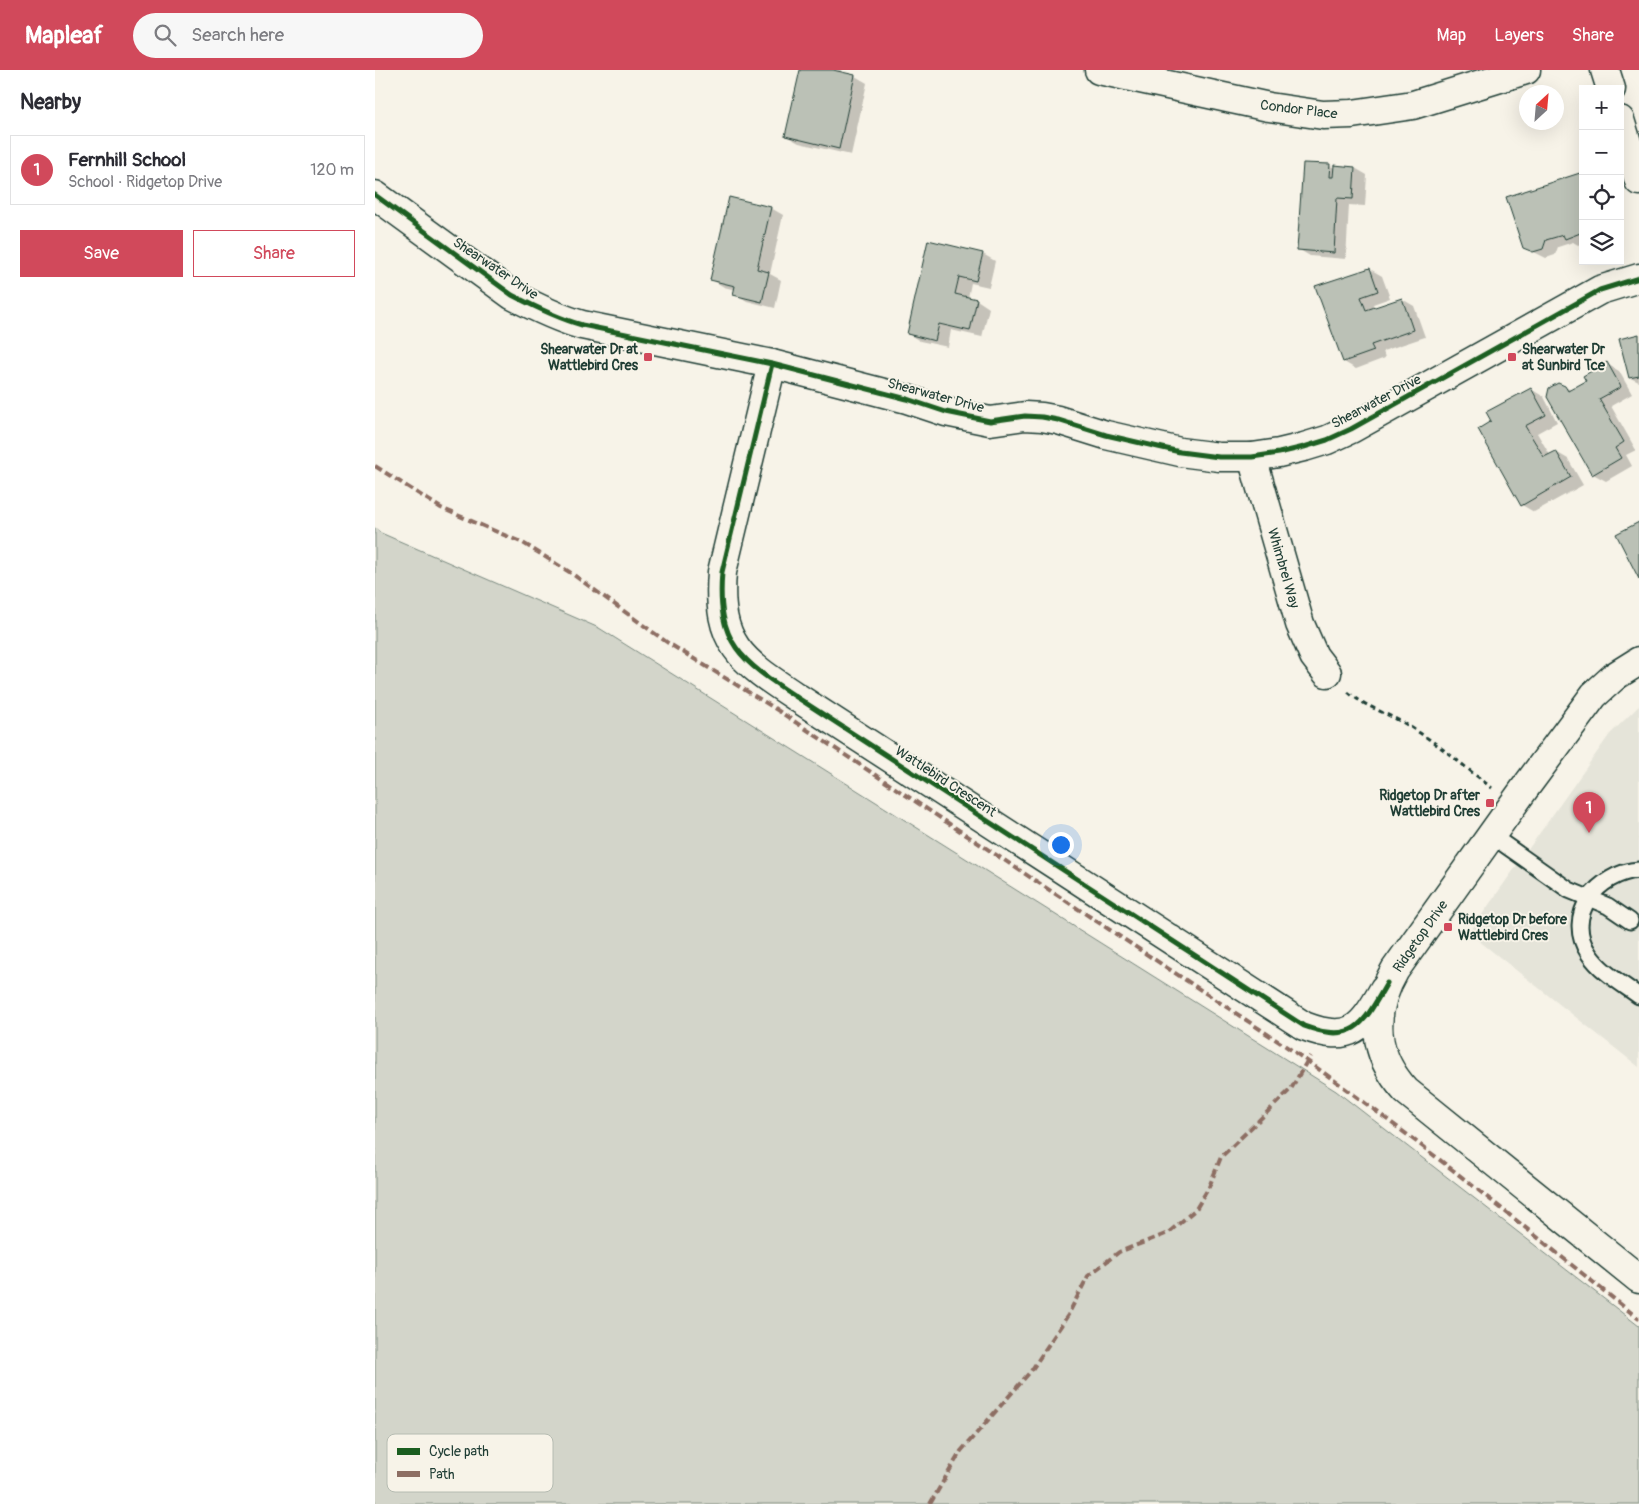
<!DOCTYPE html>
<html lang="en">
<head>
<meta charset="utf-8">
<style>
	body { margin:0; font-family:Pangolin,sans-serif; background:#f7f7f7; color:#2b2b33 }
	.controls { position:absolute; right:15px; top:15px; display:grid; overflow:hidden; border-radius:0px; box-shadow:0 5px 20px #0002 }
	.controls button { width:45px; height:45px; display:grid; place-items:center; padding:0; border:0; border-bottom:1px solid #e1e1e2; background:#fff; color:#2b2b33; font:25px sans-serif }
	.compass { position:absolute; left:1144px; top:15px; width:45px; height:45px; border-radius:50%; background:#fff; box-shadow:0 5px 20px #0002; rotate:26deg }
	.you { position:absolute; left:685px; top:774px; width:18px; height:18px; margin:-12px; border:4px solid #fff; border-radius:50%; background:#1a73e8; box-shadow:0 0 0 8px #1a73e833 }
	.badge { display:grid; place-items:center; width:32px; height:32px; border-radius:50%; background:#d1495b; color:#fff; font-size:16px; font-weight:700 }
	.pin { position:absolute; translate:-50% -41px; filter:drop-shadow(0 1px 2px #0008) }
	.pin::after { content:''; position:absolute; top:26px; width:18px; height:15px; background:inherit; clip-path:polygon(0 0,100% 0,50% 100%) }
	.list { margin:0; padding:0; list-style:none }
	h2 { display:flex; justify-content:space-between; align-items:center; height:65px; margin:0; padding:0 20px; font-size:21px }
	h2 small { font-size:16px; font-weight:400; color:#7c7c81 }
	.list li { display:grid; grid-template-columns:32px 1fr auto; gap:15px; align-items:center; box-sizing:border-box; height:70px; margin:0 10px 10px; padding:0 10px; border:1px solid #e1e1e2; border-radius:0px }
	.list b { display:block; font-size:19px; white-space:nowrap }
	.list p { margin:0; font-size:16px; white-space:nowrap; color:#7c7c81 }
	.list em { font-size:16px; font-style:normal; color:#7c7c81 }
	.actions { display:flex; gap:10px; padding:15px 20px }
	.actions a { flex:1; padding:11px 0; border:1px solid #d1495b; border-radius:0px; text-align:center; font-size:18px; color:#d1495b }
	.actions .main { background:#d1495b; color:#fff }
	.icon { flex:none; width:28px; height:28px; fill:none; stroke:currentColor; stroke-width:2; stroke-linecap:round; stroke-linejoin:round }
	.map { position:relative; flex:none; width:1264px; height:1434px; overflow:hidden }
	header { display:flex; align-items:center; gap:30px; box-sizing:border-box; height:70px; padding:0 25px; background:#d1495b; color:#fff }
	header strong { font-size:24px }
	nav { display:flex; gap:28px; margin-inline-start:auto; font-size:18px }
	.search { width:350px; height:45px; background:#f7f7f7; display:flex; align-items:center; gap:12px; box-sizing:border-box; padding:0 18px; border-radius:28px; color:#7c7c81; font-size:19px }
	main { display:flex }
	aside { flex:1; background:#fff }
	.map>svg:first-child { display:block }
	.built { fill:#e5e4d9 }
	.green { fill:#d3d5ca; stroke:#79897f }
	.shadow { fill:#0003 }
	.building { fill:#bbc1b6; stroke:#1f3d34 }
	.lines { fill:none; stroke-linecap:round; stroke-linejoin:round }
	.lane-casing { stroke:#1f3d34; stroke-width:19 }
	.street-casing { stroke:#1f3d34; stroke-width:31 }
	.secondary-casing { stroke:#1f3d34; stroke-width:31 }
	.path { stroke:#1f3d34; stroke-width:3; stroke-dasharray:5 4; stroke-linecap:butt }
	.lane { stroke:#f7f3e8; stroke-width:15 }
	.street { stroke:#f7f3e8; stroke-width:28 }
	.secondary { stroke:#f7f3e8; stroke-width:28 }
	.quiet { stroke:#8d6e63; stroke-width:4; stroke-dasharray:8 4; stroke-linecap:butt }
	.cycleway-casing { stroke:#f7f3e8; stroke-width:8 }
	.cycleway { stroke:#1b5e20; stroke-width:5 }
	.poi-dot { fill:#d1495b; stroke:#f7f3e8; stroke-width:2 }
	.labels { text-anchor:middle; stroke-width:4; stroke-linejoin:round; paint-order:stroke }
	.street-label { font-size:14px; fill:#1f3d34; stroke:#f7f3e8 }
	.poi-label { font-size:14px; font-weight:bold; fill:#1f3d34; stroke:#f7f3e8; text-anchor:end }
	.key { fill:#f7f3e8; stroke:#b6bcb2; stroke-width:1 }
	.key-label { font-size:14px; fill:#1f3d34 }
</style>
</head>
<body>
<header>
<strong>Mapleaf</strong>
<div class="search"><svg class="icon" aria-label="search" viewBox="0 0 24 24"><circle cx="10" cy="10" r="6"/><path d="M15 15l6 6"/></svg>Search here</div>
<nav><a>Map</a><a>Layers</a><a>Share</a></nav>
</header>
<main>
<aside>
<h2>Nearby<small></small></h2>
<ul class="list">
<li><span class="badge">1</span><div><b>Fernhill School</b><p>School · Ridgetop Drive</p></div><em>120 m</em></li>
</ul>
<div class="actions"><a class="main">Save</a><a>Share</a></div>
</aside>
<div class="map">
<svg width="1264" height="1434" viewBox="0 0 1264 1434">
	<rect width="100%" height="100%" fill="#f7f3e8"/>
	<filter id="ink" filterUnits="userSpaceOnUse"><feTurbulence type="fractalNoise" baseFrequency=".02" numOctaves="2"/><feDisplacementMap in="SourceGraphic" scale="10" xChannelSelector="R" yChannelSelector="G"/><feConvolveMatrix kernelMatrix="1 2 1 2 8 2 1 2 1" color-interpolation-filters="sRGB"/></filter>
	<g filter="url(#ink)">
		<!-- built -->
		<path class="built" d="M1264,636v361l-170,-134 141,-199z"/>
		<!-- green -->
		<path class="green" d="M0,458l6,5 218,95 737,463 303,235v178h-1264z"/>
		<!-- shadow -->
		<path class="shadow" d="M426,0h40l-1,3 15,3 12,7 -16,72 -52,-12 -13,-7z
			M955,96l5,2h20l12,7 -2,31 -16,-1 -3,54 -36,-3 -12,-7z
			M1208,103v70l-5,2 -5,-3 -15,5 -3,8 -9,3 -22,-11z
			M396,138l12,7 -13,59 11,6 -6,28 -28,-7 -12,-7 1,-4 -12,-3 -12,-7z
			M554,172l54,12 12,7 -6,26 -18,-4 -3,15 9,2 12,8 -7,29 -31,-7 -3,17 -28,-6 -12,-7z
			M995,199l12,7 8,22 -17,6 2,5 27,-10 12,7 11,31 -42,14 2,7 -29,11 -12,-7 -27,-75z
			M1264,265v47l-9,-4z
			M1232,294l12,7 13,23 -21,12 25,44 -10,5 6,11 -26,15 -13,-7 -28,-87 6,3 16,-9z
			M1156,319l13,8 13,25 -20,11 13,22 6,-3 12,7 15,26 -49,27 -12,-7 -29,-83z"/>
		<!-- building -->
		<path class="building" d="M425,0h33l22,5 -16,74 -54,-13z
			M928,93l27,1 -1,13h4l1,-12 21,2 -2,32 -16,-1 -3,55 -37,-3z
			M1208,102v60l-18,7 -2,-4 -17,5 -3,9 -10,3 -10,-4 -17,-51z
			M354,127l42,10 -14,62 12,3 -7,30 -29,-7 2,-9 -25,-6z
			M553,170l55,13 -7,28 -17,-4 -4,17 22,5 -7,32 -31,-7 -4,17 -28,-7z
			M995,198l8,23 -17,6 5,13 36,-12 11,32 -42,15 3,6 -31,11 -28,-76z
			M1264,264v42l-10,2 -10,-39z
			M1232,292l14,25 -22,12 25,43 -9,6 6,10 -29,17 -45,-78 2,-9 9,-5 7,3 3,5 18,-10 -3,-5z
			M1156,318l15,27 -21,11 19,31 12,-6 15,26 -50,29 -43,-77 13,-8 -5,-9z
			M1264,452v57l-23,-45z"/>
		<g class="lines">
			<!-- lane casing -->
			<g class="lane-casing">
				<path id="lane" d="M1116,765l78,55 39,16 22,15
					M1264,800c-41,3 -76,45 -50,84 12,18 32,29 50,42"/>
			</g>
			<!-- street casing -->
			<g class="street-casing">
				<path id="street" d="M724,0l170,37 54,8 29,-1 61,-9 113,-35
					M1230,0l6,19
					M1245,50l19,61
					M397,294l-50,208c-6,73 20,89 76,126l506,328c47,18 58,2 80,-37
					M877,387l48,167 14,32 13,17"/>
			</g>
			<!-- secondary casing -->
			<g class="secondary-casing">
				<path id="secondary" d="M0,125l137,100c23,12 45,23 70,30l190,39 135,35 39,13 44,9 35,-5 17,1 16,3 48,15 74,17 39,5h33l27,-4 25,-6 23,-7 24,-11 249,-139 39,-12
					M1264,591l-24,15 -21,19 -69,93 -130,182c-25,43 -23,84 11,121l233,188"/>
			</g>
			<!-- path -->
			<path class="path" d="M973,622c18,16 43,22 64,36 28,17 54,40 80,60"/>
			<!-- lane -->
			<use href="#lane" class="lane"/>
			<!-- street -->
			<use href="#street" class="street"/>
			<!-- secondary -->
			<use href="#secondary" class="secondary"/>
			<!-- quiet -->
			<path class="quiet" d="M0,396l66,42 82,35 48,30 97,70 103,63 519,343c121,84 234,178 349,270
				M555,1434l31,-53 70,-80 37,-56 20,-39 31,-24 49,-19 28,-24 13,-22 12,-30 70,-68 19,-33"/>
			<!-- cycleway casing -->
			<g class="cycleway-casing">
				<path id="cycleway" d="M0,125l137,100c23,12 45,23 70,30l190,39 135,35 39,13 44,9 35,-5 17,1 16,3 48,15 74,17 39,5h33l27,-4 25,-6 23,-7 24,-11 249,-139 39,-12
					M397,294l-50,208c-6,73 20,89 76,126l506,328c51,19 60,-3 83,-43"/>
			</g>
			<!-- cycleway -->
			<use href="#cycleway" class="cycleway"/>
		</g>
	</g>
	<!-- markers -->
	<g class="poi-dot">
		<rect x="268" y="282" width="10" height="10" rx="2.5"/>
		<rect x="1132" y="282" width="10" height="10" rx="2.5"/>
		<rect x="1110" y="728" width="10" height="10" rx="2.5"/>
		<rect x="1068" y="852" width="10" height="10" rx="2.5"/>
	</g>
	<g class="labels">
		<!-- street labels -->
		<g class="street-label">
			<text transform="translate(924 39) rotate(7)" y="5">Condor Place</text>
			<text transform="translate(121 198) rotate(34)" y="5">Shearwater Drive</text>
			<text transform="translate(561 325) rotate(15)" y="5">Shearwater Drive</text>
			<text transform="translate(1001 331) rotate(-28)" y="5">Shearwater Drive</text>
			<text transform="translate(909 498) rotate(74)" y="5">Whimbrel Way</text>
			<text transform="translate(571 711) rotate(33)" y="5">Wattlebird Crescent</text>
			<text transform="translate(1045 866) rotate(-55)" y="5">Ridgetop Drive</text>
		</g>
		<!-- poi labels -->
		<g class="poi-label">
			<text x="263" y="284">Shearwater Dr at<tspan x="263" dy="16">Wattlebird Cres</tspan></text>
			<text x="1147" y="284" text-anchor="start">Shearwater Dr<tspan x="1147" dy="16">at Sunbird Tce</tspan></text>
			<text x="1105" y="730">Ridgetop Dr after<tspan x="1105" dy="16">Wattlebird Cres</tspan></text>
			<text x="1083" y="854" text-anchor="start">Ridgetop Dr before<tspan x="1083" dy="16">Wattlebird Cres</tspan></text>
		</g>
	</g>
	<!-- legend -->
	<rect x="12" y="1364" width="166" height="58" rx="8" class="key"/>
	<rect x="22" y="1378" width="23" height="7" fill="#1b5e20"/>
	<rect x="22" y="1401" width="23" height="6" fill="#8d6e63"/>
	<g class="key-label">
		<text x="54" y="1386">Cycle path</text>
		<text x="54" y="1409">Path</text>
	</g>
</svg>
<div class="controls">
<button>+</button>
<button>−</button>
<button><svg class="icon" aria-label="locate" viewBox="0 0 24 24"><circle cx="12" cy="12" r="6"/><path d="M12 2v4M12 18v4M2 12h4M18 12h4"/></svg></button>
<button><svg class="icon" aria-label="layers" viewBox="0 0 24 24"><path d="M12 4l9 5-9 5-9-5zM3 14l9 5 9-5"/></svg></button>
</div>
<svg class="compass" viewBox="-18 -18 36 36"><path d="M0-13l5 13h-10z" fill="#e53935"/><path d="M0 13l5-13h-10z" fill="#7c7c81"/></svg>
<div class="you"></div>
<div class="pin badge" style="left:1214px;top:763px">1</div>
</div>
</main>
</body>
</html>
